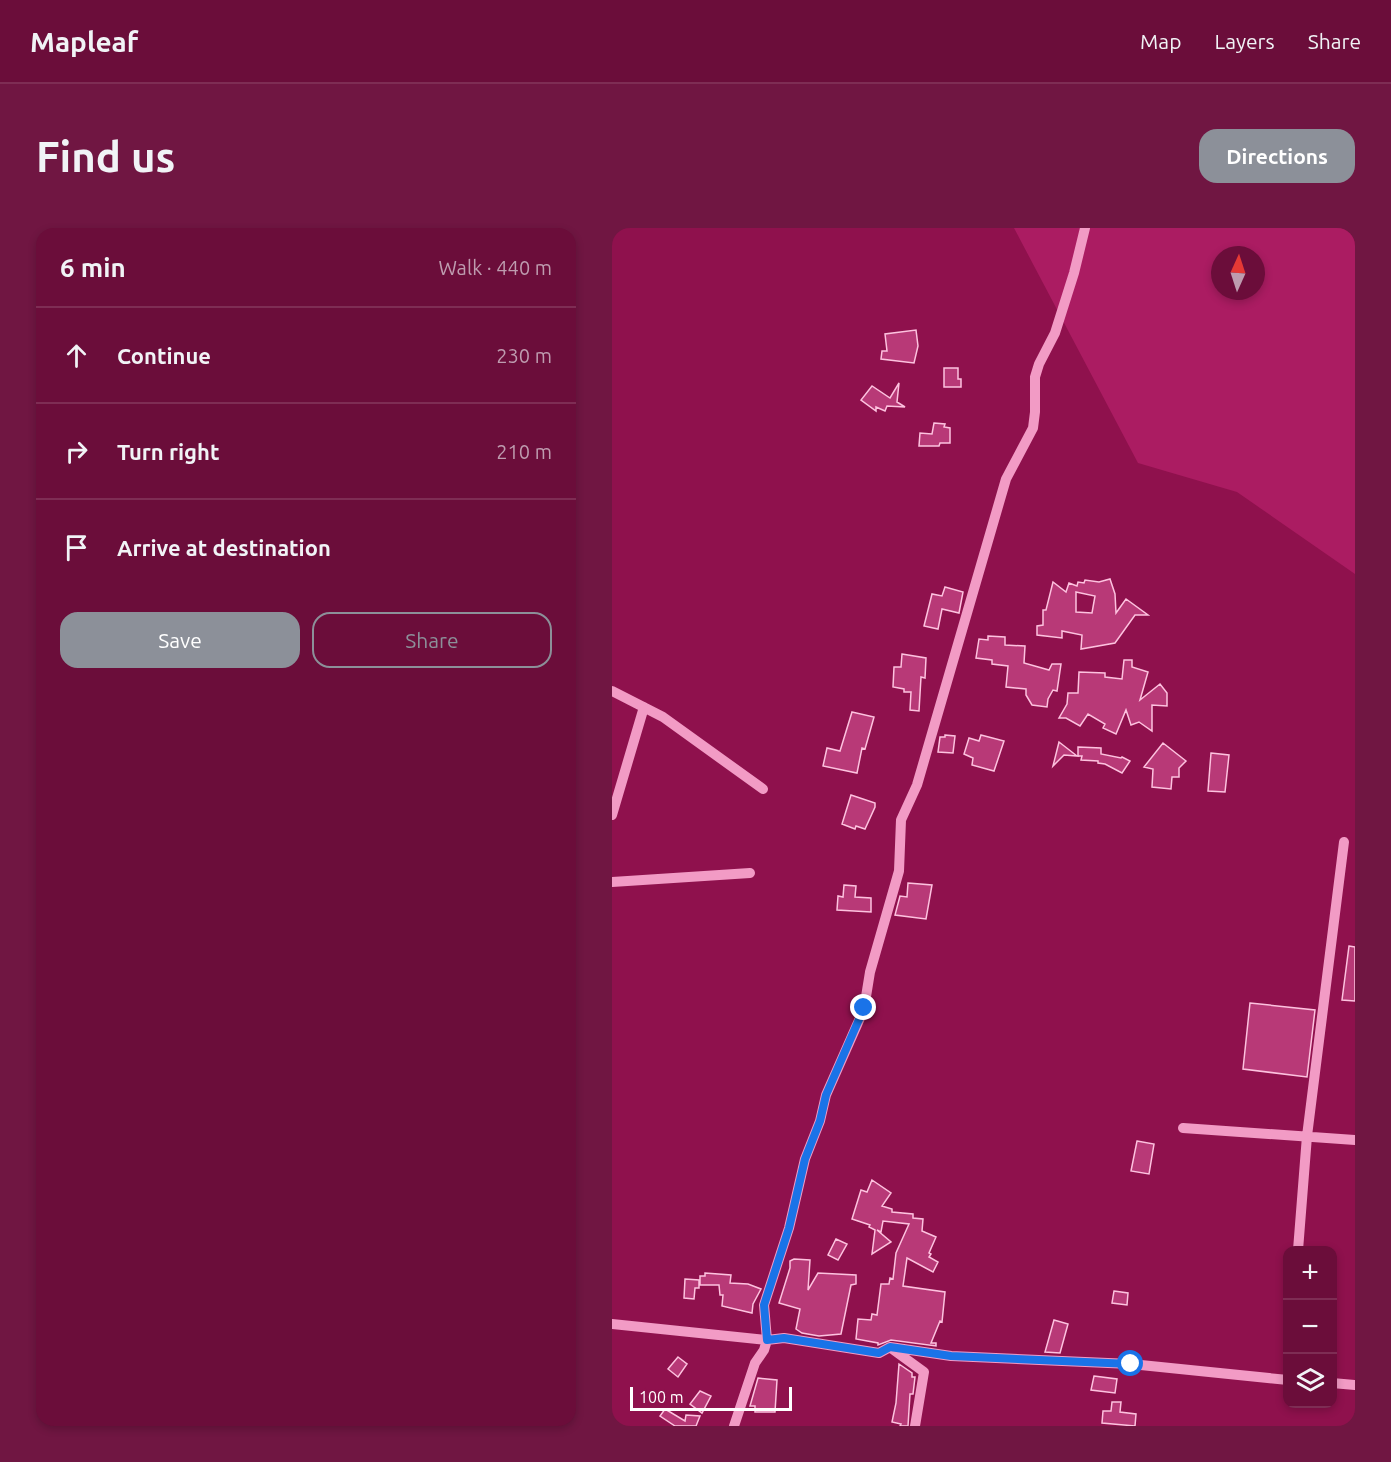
<!DOCTYPE html>
<html lang="en">
<head>
<meta charset="utf-8">
<style>
	body { margin:0; font-family:Ubuntu,sans-serif; background:#701642; color:#f1f3f6 }
	.controls { position:absolute; right:18px; bottom:18px; display:grid; overflow:hidden; border-radius:12px; box-shadow:0 3px 9px #0003 }
	.controls button { width:54px; height:54px; display:grid; place-items:center; padding:0; border:0; border-bottom:2px solid #7e2d54; background:#6b0d3a; color:#f1f3f6; font:30px sans-serif }
	.compass { position:absolute; left:599px; top:18px; width:54px; height:54px; border-radius:50%; background:#6b0d3a; box-shadow:0 3px 9px #0003; rotate:3deg }
	.scale { position:absolute; left:18px; bottom:15px; width:162px; box-sizing:border-box; padding-left:6px; border:3px solid #fff; border-top:0; font-size:16px; line-height:21px; white-space:nowrap; color:#fff; -webkit-text-stroke:4px #8f114d; paint-order:stroke }
	.stop { position:absolute; width:18px; height:18px; margin:-14px; border:4px solid #1a73e8; border-radius:50%; background:#fff }
	.stop.end { background:#1a73e8; border-color:#fff; box-shadow:0 2px 6px #0008 }
	.list { margin:0; padding:0; list-style:none }
	h2 { display:flex; justify-content:space-between; align-items:center; height:78px; margin:0; padding:0 24px; font-size:26px }
	h2 small { font-size:20px; font-weight:400; color:#be9caf }
	.list li { display:grid; grid-template-columns:39px 1fr auto; gap:18px; align-items:center; box-sizing:border-box; height:96px; padding:0 24px; border-top:2px solid #7e2d54 }
	.list b { display:block; font-size:22px; white-space:nowrap }
	.list em { font-size:20px; font-style:normal; color:#be9caf }
	.actions { display:flex; gap:12px; padding:18px 24px }
	.actions a { flex:1; padding:14px 0; border:2px solid #8c9099; border-radius:18px; text-align:center; font-size:21px; color:#8c9099 }
	.actions .main { background:#8c9099; color:#fff }
	.icon { flex:none; width:33px; height:33px; fill:none; stroke:currentColor; stroke-width:2; stroke-linecap:round; stroke-linejoin:round }
	.map { position:relative; flex:none; width:743px; height:1198px; overflow:hidden; border-radius:18px }
	header { display:flex; align-items:center; gap:36px; box-sizing:border-box; height:84px; padding:0 30px; background:#6b0d3a; border-bottom:2px solid #7e2d54 }
	header strong { font-size:28px }
	nav { display:flex; gap:33px; margin-inline-start:auto; font-size:21px }
	.intro { display:flex; align-items:center; justify-content:space-between; box-sizing:border-box; height:144px; padding:0 36px }
	h1 { margin:0; font-size:42px }
	.button { padding:15px 27px; border-radius:18px; background:#8c9099; color:#fff; font-size:21px; font-weight:700 }
	main { display:flex; gap:36px; padding:0 36px }
	aside { flex:1; background:#6b0d3a; border-radius:18px; box-shadow:0 3px 9px #0003 }
	.map>svg:first-child { display:block }
	.green { fill:#ab1c62; fill-rule:evenodd }
	.building { fill:#b83977; stroke:#fdc2df; stroke-width:1.5; fill-rule:evenodd }
	.lines { fill:none; stroke-linecap:round; stroke-linejoin:round }
	.minor { stroke:#f29bc5; stroke-width:10 }
	.route { stroke:#1a73e8; stroke-width:8 }
</style>
</head>
<body>
<header>
<strong>Mapleaf</strong>
<nav><a>Map</a><a>Layers</a><a>Share</a></nav>
</header>
<div class="intro"><h1>Find us</h1><a class="button">Directions</a></div>
<main>
<aside>
<h2>6 min<small>Walk · 440 m</small></h2>
<ul class="list">
<li><svg class="icon" aria-label="ahead" viewBox="0 0 24 24"><path d="M12 20V5M6 11l6-6 6 6"/></svg><div><b>Continue</b></div><em>230 m</em></li>
<li><svg class="icon" aria-label="right" viewBox="0 0 24 24"><path d="M7 20v-9h11M14 6l5 5-5 5"/></svg><div><b>Turn right</b></div><em>210 m</em></li>
<li><svg class="icon" aria-label="arrive" viewBox="0 0 24 24"><path d="M6 21V4h12l-3 4 3 4H6"/></svg><div><b>Arrive at destination</b></div></li>
</ul>
<div class="actions"><a class="main">Save</a><a>Share</a></div>
</aside>
<div class="map">
<svg width="743" height="1198" viewBox="0 0 743 1198">
	<rect width="100%" height="100%" fill="#8f114d"/>
	<!-- green -->
	<path class="green" d="M402,0h341v346l-118,-82 -99,-29zM608,27h36v36h-36z"/>
	<!-- building -->
	<path class="building" d="M304,102l2,16 -4,17 -33,-4 1,-8h5l-2,-17z
		M332,140h14v11h3v8h-17z
		M287,155l-2,19 8,5 -18,-1 -2,5 -9,-4v4l-15,-11 11,-14 18,12z
		M322,195l11,1 -1,3 6,1v15h-10l-1,3h-20l1,-13 12,1z
		M498,351l5,15 1,19 10,-14 22,16h-13l-20,28 -34,6 1,-14 -20,-4v7l-25,-3v-9l6,-1v-15h3l7,-28 13,10 3,-9 8,3 1,-4 6,1 1,-3 14,2zM464,364l19,4 -3,17 -16,-1z
		M333,359l18,5 -4,21 -17,-4 -4,20 -14,-3 8,-32 10,2z
		M376,408l17,1v8l20,1 -1,17 25,7 3,-6h9l-4,27 -4,-1 -5,9 -1,8 -15,-2 -6,-10v-6l-20,-2 2,-21 -16,-2v-4l-16,-2 3,-19 9,1z
		M290,426l24,4 -1,20 -4,-1 -2,34 -9,-1 1,-18h-7v-3l-11,-2 1,-20h7z
		M512,432h8v7l16,5 -8,28 20,-16 7,9v13l-15,-1v26l-13,-9 -8,3 -5,-15 -10,24 -13,-6 2,-4 -17,-10 -8,12 -14,-8h-7l8,-14 1,-11h10l1,-21 26,1v4l17,2z
		M240,484l22,5 -9,32 -3,-1 -5,25 -34,-7 4,-18 13,3z
		M333,507l10,1 -2,17 -15,-1 2,-15h5z
		M369,507l23,6 -10,30 -22,-6 1,-7 -9,-4 5,-16 10,3z
		M447,514l18,14 -13,-1 -11,11z
		M551,515l23,18 -7,7v9h-7l-1,12 -19,-2 1,-18 -9,-2z
		M466,519l23,1v6l20,4 1,-1 8,4 -8,12 -17,-9 -7,-1v-2l-17,-1 1,-4h-4z
		M599,525l18,2 -4,37 -17,-1z
		M239,567l24,8v4l-10,22 -9,-3 -1,3 -13,-5z
		M296,655l24,2 -6,34 -31,-4 5,-19 7,1z
		M232,657l12,1 -1,11 16,1v14l-34,-2 1,-14 5,1z
		M737,718l6,1v54l-13,-1z
		M638,775l65,7 -8,67 -64,-8z
		M525,913l17,3 -5,30 -18,-3z
		M260,952l19,13 -9,13 10,3v3l21,2v4l10,1 -1,12 14,6 -7,16 2,1 -2,3 9,5 -5,10 -26,-14 -4,28 42,6 -3,30 -2,-1 -9,22h5v3l-45,-6 -13,5v-2l-22,-4 2,-20 13,1 1,-6 5,1 4,-31h8l1,-6 3,1 3,-26 13,-29 -26,-3 -2,11 -4,-2 14,12 -19,12 3,-24 -6,-3 1,-2 -18,-6 9,-29 6,2z
		M224,1011l11,5 -9,16 -10,-5z
		M182,1031l16,1 -2,30 10,-17 38,2v9l-5,1 -10,49 -22,2 -17,-3 -6,-4 4,-20 -21,-6 11,-35v-7z
		M93,1045l26,2 -1,8 18,1 13,5 -8,15 -1,9 -30,-7 1,-11h-3l-1,-10h-19v-9h5z
		M73,1051l14,1v8h-4l-1,11 -10,-1z
		M502,1063l14,2 -1,12 -15,-2z
		M442,1092l14,4 -8,29 -15,-1z
		M66,1129l9,7 -9,13 -10,-8z
		M287,1136l13,9v4h3l-2,17h-3l-2,32h-8l1,-2 -9,-2 4,-19z
		M482,1148l23,3 -2,14 -24,-3z
		M146,1150l19,2 -2,32h-20v-6h-5z
		M88,1163l11,5 -9,17 -12,-9z
		M500,1174h9l-1,10 16,2 -1,12 -33,-3 1,-12h8z
		M53,1181l20,12 1,-6 14,1 -4,10h-21l-15,-10z"/>
	<g class="lines">
		<!-- minor -->
		<path class="minor" d="M0,463l51,26 100,72
			M0,587l32,-108
			M0,654l138,-9
			M571,900l172,12
			M686,1022l9,-114 37,-294
			M0,1096l155,16 17,-2 95,15 11,-6 61,9 180,8 157,16
			M279,1120l33,24 -9,54
			M720,1155l23,2
			M122,1198l21,-63 9,-13 3,-10 -3,-35 25,-77 16,-69 15,-38 6,-26 38,-86 6,-37 29,-101 2,-51 16,-35 89,-306 27,-51 2,-16v-35l4,-13 16,-31 19,-60 11,-45"/>
	</g>
	<g class="lines">
		<!-- route -->
		<path class="route" d="M252,780l-38,87 -6,26 -15,38 -16,69 -25,77 3,35 17,-2 95,15 11,-6 61,9 180,8"/>
	</g>
</svg>
<div class="controls">
<button>+</button>
<button>−</button>
<button><svg class="icon" aria-label="layers" viewBox="0 0 24 24"><path d="M12 4l9 5-9 5-9-5zM3 14l9 5 9-5"/></svg></button>
</div>
<svg class="compass" viewBox="-18 -18 36 36"><path d="M0-13l5 13h-10z" fill="#e53935"/><path d="M0 13l5-13h-10z" fill="#be9caf"/></svg>
<div class="scale">100 m</div>
<div class="stop" style="left:519px;top:1136px"></div>
<div class="stop end" style="left:252px;top:780px"></div>
</div>
</main>
</body>
</html>
